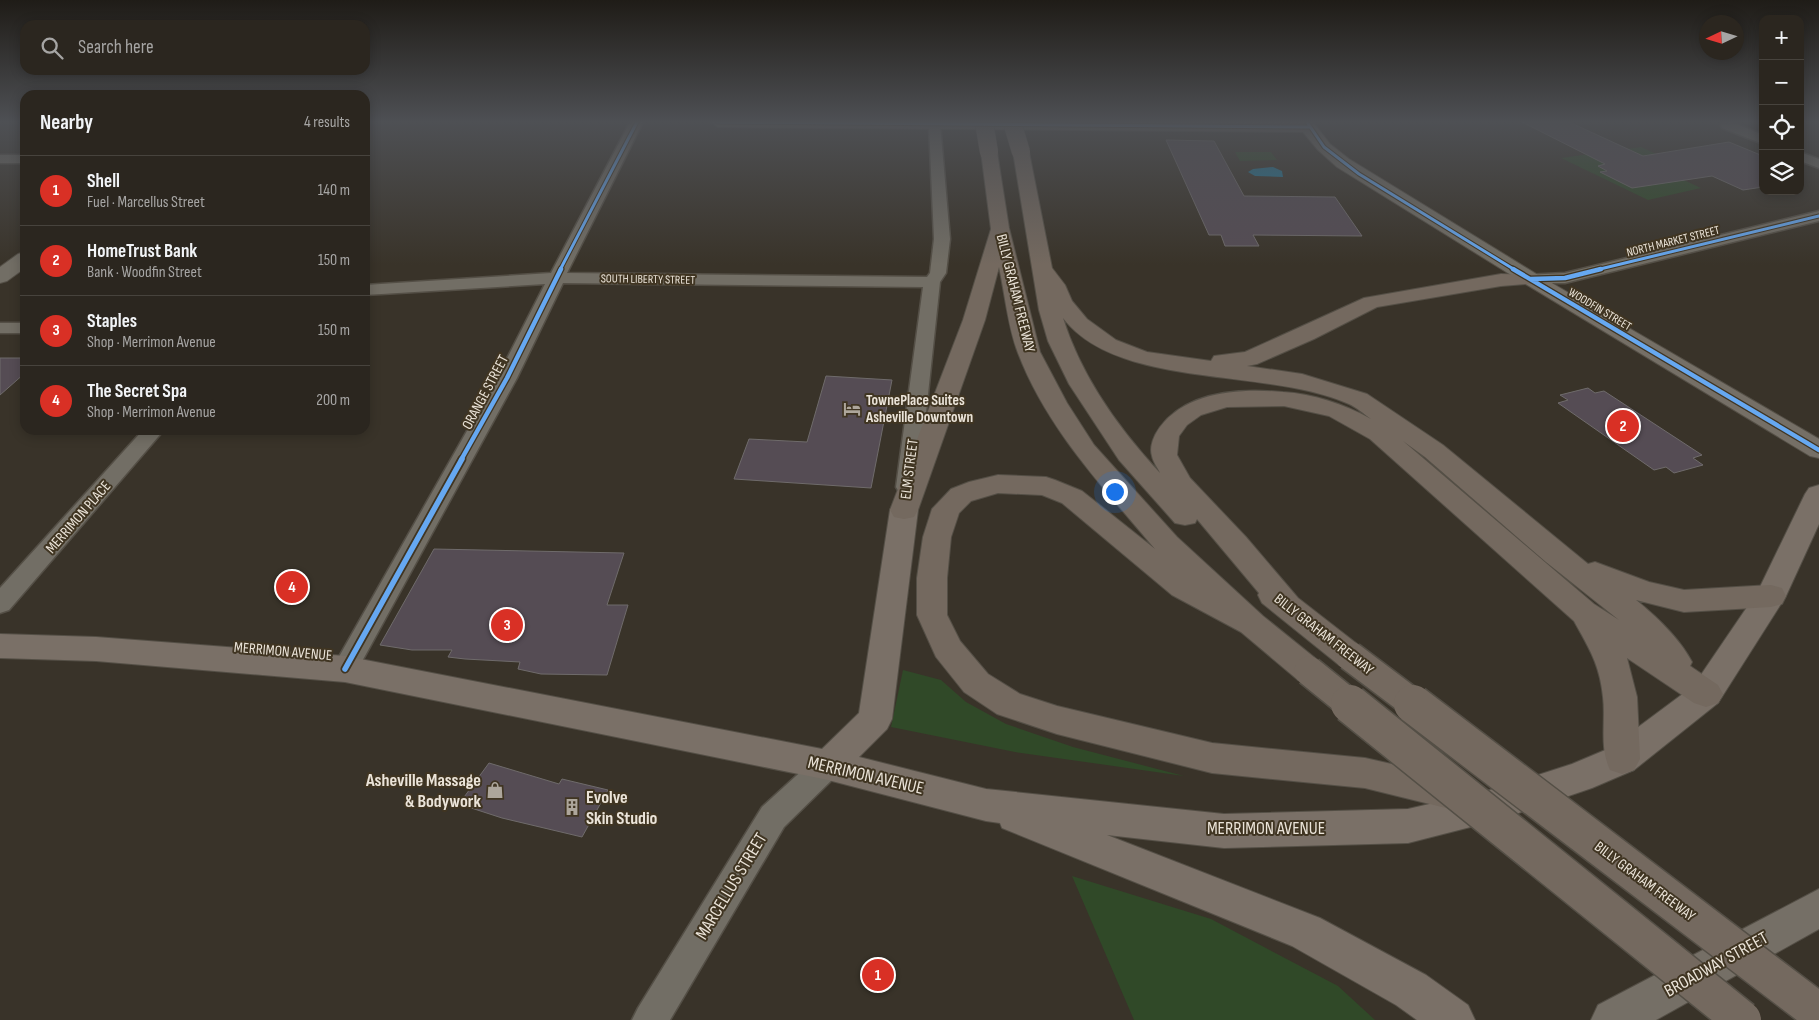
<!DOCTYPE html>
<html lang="en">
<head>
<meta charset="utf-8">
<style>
	body { margin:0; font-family:"Sofia Sans Condensed",sans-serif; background:#37322c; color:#f1f3f6 }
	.controls { position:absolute; right:15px; top:15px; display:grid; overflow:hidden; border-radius:10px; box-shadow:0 2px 12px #0003 }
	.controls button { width:45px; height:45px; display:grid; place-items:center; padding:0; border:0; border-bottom:1px solid #47433d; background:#2b261f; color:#f1f3f6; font:25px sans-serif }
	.compass { position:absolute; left:1699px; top:15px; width:45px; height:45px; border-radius:50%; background:#2b261f; box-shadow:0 2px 12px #0003; rotate:266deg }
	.you { position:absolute; left:1114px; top:491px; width:18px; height:18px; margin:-12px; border:4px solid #fff; border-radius:50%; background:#1a73e8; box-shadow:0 0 0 8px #1a73e833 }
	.badge { display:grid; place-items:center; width:32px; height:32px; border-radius:50%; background:#d93025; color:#fff; font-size:16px; font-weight:700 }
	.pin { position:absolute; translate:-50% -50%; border:2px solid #fff; box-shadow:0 1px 5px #0006 }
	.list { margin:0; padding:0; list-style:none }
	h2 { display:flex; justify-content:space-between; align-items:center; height:65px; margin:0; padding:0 20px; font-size:21px }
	h2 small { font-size:16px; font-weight:400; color:#a6a5a4 }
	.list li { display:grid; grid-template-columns:32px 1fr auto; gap:15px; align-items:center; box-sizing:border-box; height:70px; padding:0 20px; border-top:1px solid #47433d }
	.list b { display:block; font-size:19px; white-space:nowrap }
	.list p { margin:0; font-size:16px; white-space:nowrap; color:#a6a5a4 }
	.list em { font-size:16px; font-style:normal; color:#a6a5a4 }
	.icon { flex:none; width:28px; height:28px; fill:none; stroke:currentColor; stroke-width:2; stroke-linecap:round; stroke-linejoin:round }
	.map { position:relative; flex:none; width:1819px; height:1020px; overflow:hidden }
	.search { position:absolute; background:#2b261f; box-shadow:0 2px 12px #0003; left:20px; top:20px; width:350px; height:55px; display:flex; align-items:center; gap:12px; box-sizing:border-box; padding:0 18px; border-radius:15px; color:#a6a5a4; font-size:19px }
	.panel { position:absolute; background:#2b261f; box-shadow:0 2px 12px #0003; left:20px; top:90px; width:350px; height:345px; border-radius:15px }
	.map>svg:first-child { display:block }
	.green { fill:#304928 }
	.water { fill:#1d7b9f }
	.building { fill:#554c54; stroke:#6f6b6b }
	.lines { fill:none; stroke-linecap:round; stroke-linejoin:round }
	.minor-casing { stroke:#544f46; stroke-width:3 }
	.tertiary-casing { stroke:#544f46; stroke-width:2 }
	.secondary-casing { stroke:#544f46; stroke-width:2 }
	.primary-casing { stroke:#544f46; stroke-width:2 }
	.motorway-casing { stroke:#544f46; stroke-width:2 }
	.minor { fill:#726e65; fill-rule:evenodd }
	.tertiary { fill:#726e65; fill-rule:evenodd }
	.secondary { fill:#756f66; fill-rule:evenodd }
	.primary { fill:#7a7067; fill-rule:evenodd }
	.motorway { fill:#74695f; fill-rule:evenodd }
	.motorway-bridge-far2-casing { stroke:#544f46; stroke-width:19; stroke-linecap:butt }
	.motorway-bridge-far1-casing { stroke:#544f46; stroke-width:32; stroke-linecap:butt }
	.motorway-bridge-casing { stroke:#544f46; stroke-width:41; stroke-linecap:butt }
	.motorway-bridge-far2 { stroke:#74695f; stroke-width:18 }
	.motorway-bridge-far1 { stroke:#74695f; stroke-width:29 }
	.motorway-bridge { stroke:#74695f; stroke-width:38 }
	.cycleway-far2-casing { stroke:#403522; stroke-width:5 }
	.cycleway-far1-casing { stroke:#403522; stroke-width:7 }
	.cycleway-casing { stroke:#403522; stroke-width:9 }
	.cycleway-far2 { stroke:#66a8f1; stroke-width:3 }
	.cycleway-far1 { stroke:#66a8f1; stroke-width:4.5 }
	.cycleway { stroke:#66a8f1; stroke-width:5.5 }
	.labels { text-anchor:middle; stroke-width:4; stroke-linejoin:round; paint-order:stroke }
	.far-street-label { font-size:12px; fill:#ebe4d9; stroke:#403522 }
	.street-label { font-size:15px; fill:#ebe4d9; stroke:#403522 }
	.poi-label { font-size:15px; font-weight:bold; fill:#ebe4d9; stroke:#403522; text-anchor:start }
	.near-street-label { font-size:18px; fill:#ebe4d9; stroke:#403522 }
	.near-poi-label { font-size:18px; font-weight:bold; fill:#ebe4d9; stroke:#403522; text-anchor:end }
</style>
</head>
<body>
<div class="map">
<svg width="1819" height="1020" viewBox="0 0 1819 1020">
	<rect width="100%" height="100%" fill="#393329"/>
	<!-- green -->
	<path class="green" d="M1641,147l55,25 -21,4 26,12 -53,12 -87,-42z
		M1235,152h36l6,8 -37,1z
		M903,670l38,10 25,22 40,22 67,23 111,29 -169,-24 -124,-25z
		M1072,876l139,43 127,67 37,34h-241z"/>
	<!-- water -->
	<path class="water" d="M1273,167l9,4 1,6 -28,-1 -7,-4 5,-3z"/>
	<!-- building -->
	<path class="building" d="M1522,122h47l74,34 86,-14 34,14v31l-20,3 -31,-14 -80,12 -32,-16 7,-1 -9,-5 7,-2z
		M1166,140l48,1 30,55 91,1 27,39 -109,-1 6,11h-34l-4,-11h-12z
		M0,358h25v15l-25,22z
		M826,376l66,4 -21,108 -137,-9 15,-40 58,3z
		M1588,388l7,5 9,-2 98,64 -9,3 10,7 -29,8 -8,-6 -12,3 -96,-67 10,-3 -8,-5z
		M434,549l190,4 -17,52h21l-21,70 -66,-1 -23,-5 2,-7 -55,-3 -17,-2 4,-7h-40l-32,-5z
		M489,763l70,21 3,-5 46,11 -26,47 -80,-19 -43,-14z"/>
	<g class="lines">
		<!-- minor casing -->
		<g class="minor-casing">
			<path id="minor" d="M630,122h13l-76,151 360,4 3,-4 4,-34 -5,-113 5,-4 6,1 10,116 -4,34 -6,9 -22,205 -3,5 -8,2 -8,-2 -3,-5 27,-200 -360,-4 -46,95 -163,298 -9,3 -9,-3 -4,-7 4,-7 161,-284 48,-94 -180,11v-10l186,-12z
				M1722,122h10l31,13v9l-41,-16 -1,-3z
				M1800,152l19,7v9l-19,-7z
				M0,155h25v8h-25z
				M1819,211v10l-254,62h-40l-2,-4 2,-4 40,-2z
				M0,323h25v10h-25z
				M143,430h21l-155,180 -9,3v-25z
				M828,753l10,3 4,9 -4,9 -54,53 -114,193h-38l6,-12 124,-201 56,-51z"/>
		</g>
		<!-- tertiary casing -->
		<g class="tertiary-casing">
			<path id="tertiary" d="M710,122h603l17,22 19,15 189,116 3,4 -3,4 -7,2 -7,-2 -187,-116 -19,-17 -15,-18 -585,-5z
				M25,252v16l-18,13 -7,2v-16l18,-13z"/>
		</g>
		<!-- secondary casing -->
		<g class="secondary-casing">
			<path id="secondary" d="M1531,273l7,2 281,164v19l-9,-2 -286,-173 -3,-4 3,-4z
				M1819,889v40l-163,91h-65l7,-15z"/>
		</g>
		<!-- primary casing -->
		<g class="primary-casing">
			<path id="primary" d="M1819,485v39l-33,72 -68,107 -84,67 -42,18 -94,32 -90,23 -184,5 -117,-13 213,83 106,57 42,30 7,15h-58l-21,-15 -104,-59 -290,-118 -2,-5 -14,-2 -158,-41 -483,-98 -249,-21 -96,-3v-24l96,3 249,19 477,93 37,-36 31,-203 4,-7 10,-2 10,2 4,7 -26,209 -5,10 -28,28 127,32 238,25 184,-5 90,-21 74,-24 38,-16 74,-55 10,-8 64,-94 47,-97 4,-6z"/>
		</g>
		<!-- motorway casing -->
		<g class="motorway-casing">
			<path id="motorway" d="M989,147l6,1 2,4 12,76 31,124 27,51 27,42 83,92 86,79 57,46 5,9 -5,9 -11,4 -11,-4 -57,-48 -69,-37 -110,-92 -20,-8 -44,-2 -27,8 -12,12 -8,24 -4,41v37l13,26 28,33 32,20 37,12 155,37 153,15 93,21 13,5 5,11 -5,11 -13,5 -93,-23 -153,-15 -155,-39 -60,-20 -33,-22 -28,-35 -19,-42v-37l6,-41 9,-28 19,-20 18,-7 29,-7 48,2 9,3 27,11 73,58c-51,-61 -108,-120 -137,-196 -10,-25 -13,-59 -19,-86l-14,53 -67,190 -4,7 -10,2 -10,-2 -4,-7 73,-190 28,-91 -10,-77 2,-4z
				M1021,147l6,1 2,4 23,116 13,17 7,16 15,18 29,21 31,12 64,9 3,-5 31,-4 119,-54 137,-24 37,1 3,4 -3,4 -37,3 -124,21 -63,32 -57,25 -10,2 55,8 65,20 76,51 145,119 7,-2 54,20 35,8 87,-5 11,3 4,8 -4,8 -11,3 -87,5 -48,-12c20,16 44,39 56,62l-2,4 28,19 5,9 -5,9 -12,4 -12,-4 -67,-45 10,39 3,62 -6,11 -12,4 -12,-4c-11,-23 -4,-49 -7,-73 -3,-32 -14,-49 -29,-76l-204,-182 -41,-23 -45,-10 -57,1 -26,8 -14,10 -8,11 -2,19 13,23 56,59 52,61 63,49 5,9 -5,9 -11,3 -11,-3 -77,-62 -4,-8 1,-2 -62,-74 -2,4 -10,2 -10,-2 -56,-63 -50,-76 -21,-43 -9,-31 -26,-158 2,-4zM1063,318c55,72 204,49 286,86 7,3 15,10 22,15 -27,-15 -57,-25 -88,-27 -42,-4 -96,-1 -123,35 -6,8 -11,20 -8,29 1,6 6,12 8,17 -41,-44 -79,-97 -97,-155zM1403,441l22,16 121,105 73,58 -25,-16z"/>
		</g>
		<!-- minor -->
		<use href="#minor" class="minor"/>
		<!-- tertiary -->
		<use href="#tertiary" class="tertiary"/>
		<!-- secondary -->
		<use href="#secondary" class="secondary"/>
		<!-- primary -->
		<use href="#primary" class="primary"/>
		<!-- motorway -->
		<use href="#motorway" class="motorway"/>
		<!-- motorway-bridge-far2 casing -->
		<g class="motorway-bridge-far2-casing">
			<path id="motorway-bridge-far2" d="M984,122l5,30
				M1012,122l9,30"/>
		</g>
		<!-- motorway-bridge-far1 casing -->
		<g class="motorway-bridge-far1-casing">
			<path id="motorway-bridge-far1" d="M1350,656l65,49
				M1309,671l42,34"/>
		</g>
		<!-- motorway-bridge casing -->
		<g class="motorway-bridge-casing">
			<path id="motorway-bridge" d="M1350,704l392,316
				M1413,704l406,309"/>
		</g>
		<!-- motorway-bridge-far2 -->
		<use href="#motorway-bridge-far2" class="motorway-bridge-far2"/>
		<!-- motorway-bridge-far1 -->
		<use href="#motorway-bridge-far1" class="motorway-bridge-far1"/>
		<!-- motorway-bridge -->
		<use href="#motorway-bridge" class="motorway-bridge"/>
		<!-- cycleway-far2 casing -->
		<g class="cycleway-far2-casing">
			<path id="cycleway-far2" d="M718,122l591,5
				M1307,122l17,25 35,27 156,96
				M560,270l77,-148
				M1596,270l223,-54"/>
		</g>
		<!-- cycleway-far1 casing -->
		<g class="cycleway-far1-casing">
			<path id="cycleway-far1" d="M1513,269l306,181
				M1531,279l34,-1 36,-9
				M461,460l46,-82 54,-109"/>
		</g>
		<!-- cycleway casing -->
		<g class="cycleway-casing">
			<path id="cycleway" d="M345,669l117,-210"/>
		</g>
		<!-- cycleway-far2 -->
		<use href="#cycleway-far2" class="cycleway-far2"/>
		<!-- cycleway-far1 -->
		<use href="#cycleway-far1" class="cycleway-far1"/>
		<!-- cycleway -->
		<use href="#cycleway" class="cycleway"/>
	</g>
	<!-- sky -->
	<linearGradient id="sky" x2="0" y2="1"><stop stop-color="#1f1c17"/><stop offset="0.46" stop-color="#4e5054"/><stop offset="1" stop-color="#4e5054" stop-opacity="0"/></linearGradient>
	<rect width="1819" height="265" fill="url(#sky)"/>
	<!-- icons -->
	<defs>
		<g id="hotel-bare" transform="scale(1.35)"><path d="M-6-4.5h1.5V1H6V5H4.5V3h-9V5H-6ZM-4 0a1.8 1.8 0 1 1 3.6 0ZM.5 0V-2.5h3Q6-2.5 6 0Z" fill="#ada69b" stroke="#403522" stroke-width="2.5" paint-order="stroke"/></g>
		<g id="shop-bare" transform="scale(1.35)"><path d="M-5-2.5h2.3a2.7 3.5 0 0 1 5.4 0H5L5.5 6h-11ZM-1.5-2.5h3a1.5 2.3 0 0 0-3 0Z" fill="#ada69b" stroke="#403522" stroke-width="2.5" paint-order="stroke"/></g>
		<g id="building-bare" transform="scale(1.35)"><path d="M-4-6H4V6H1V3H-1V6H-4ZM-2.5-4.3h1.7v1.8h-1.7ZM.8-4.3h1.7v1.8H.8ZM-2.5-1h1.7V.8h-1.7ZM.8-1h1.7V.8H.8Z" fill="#ada69b" stroke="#403522" stroke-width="2.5" paint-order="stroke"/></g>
	</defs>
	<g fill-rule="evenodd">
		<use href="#hotel-bare" x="852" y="409"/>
		<use href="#shop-bare" x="495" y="790"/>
		<use href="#building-bare" x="572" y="807"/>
	</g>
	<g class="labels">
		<!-- far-street labels -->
		<g class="far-street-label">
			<text transform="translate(1673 241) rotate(-14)" y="4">NORTH MARKET STREET</text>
			<text transform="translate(648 279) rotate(1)" y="4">SOUTH LIBERTY STREET</text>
			<text transform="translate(1600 309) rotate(31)" y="4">WOODFIN STREET</text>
		</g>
		<!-- street labels -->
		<g class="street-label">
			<text transform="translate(1016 293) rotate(76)" y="5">BILLY GRAHAM FREEWAY</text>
			<text transform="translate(485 392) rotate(-62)" y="5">ORANGE STREET</text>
			<text transform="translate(909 469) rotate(-83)" y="5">ELM STREET</text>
			<text transform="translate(78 517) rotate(-49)" y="5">MERRIMON PLACE</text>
			<text transform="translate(1324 634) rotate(38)" y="5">BILLY GRAHAM FREEWAY</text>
			<text transform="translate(283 651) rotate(5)" y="5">MERRIMON AVENUE</text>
			<text transform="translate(1645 881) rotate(37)" y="5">BILLY GRAHAM FREEWAY</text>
		</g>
		<!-- poi labels -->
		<g class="poi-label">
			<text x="866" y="405">TownePlace Suites<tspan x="866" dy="17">Asheville Downtown</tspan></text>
		</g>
		<!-- near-street labels -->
		<g class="near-street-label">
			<text transform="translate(866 775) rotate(13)" y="6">MERRIMON AVENUE</text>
			<text x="1266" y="834">MERRIMON AVENUE</text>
			<text transform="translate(731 886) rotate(-59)" y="6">MARCELLUS STREET</text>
			<text transform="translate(1716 964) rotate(-29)" y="6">BROADWAY STREET</text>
		</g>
		<!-- near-poi labels -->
		<g class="near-poi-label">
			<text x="481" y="786">Asheville Massage<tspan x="481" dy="21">&amp; Bodywork</tspan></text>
			<text x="586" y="803" text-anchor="start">Evolve<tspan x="586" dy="21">Skin Studio</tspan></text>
		</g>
	</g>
</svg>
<div class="controls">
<button>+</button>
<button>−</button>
<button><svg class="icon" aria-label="locate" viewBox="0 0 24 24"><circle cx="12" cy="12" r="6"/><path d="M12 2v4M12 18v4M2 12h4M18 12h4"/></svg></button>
<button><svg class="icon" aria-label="layers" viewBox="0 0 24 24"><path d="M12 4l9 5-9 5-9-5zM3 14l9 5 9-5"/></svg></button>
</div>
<svg class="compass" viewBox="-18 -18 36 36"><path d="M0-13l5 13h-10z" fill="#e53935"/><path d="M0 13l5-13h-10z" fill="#a6a5a4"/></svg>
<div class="you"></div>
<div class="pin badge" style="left:878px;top:975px">1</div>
<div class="pin badge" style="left:1623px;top:426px">2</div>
<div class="pin badge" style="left:507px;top:625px">3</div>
<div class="pin badge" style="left:292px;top:587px">4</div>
<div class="search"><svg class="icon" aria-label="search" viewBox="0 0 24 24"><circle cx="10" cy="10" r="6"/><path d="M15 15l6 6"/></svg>Search here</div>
<section class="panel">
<h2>Nearby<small>4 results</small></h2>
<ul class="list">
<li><span class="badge">1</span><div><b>Shell</b><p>Fuel · Marcellus Street</p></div><em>140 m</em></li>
<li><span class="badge">2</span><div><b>HomeTrust Bank</b><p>Bank · Woodfin Street</p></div><em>150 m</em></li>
<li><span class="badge">3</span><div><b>Staples</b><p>Shop · Merrimon Avenue</p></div><em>150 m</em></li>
<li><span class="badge">4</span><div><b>The Secret Spa</b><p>Shop · Merrimon Avenue</p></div><em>200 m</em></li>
</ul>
</section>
</div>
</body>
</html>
